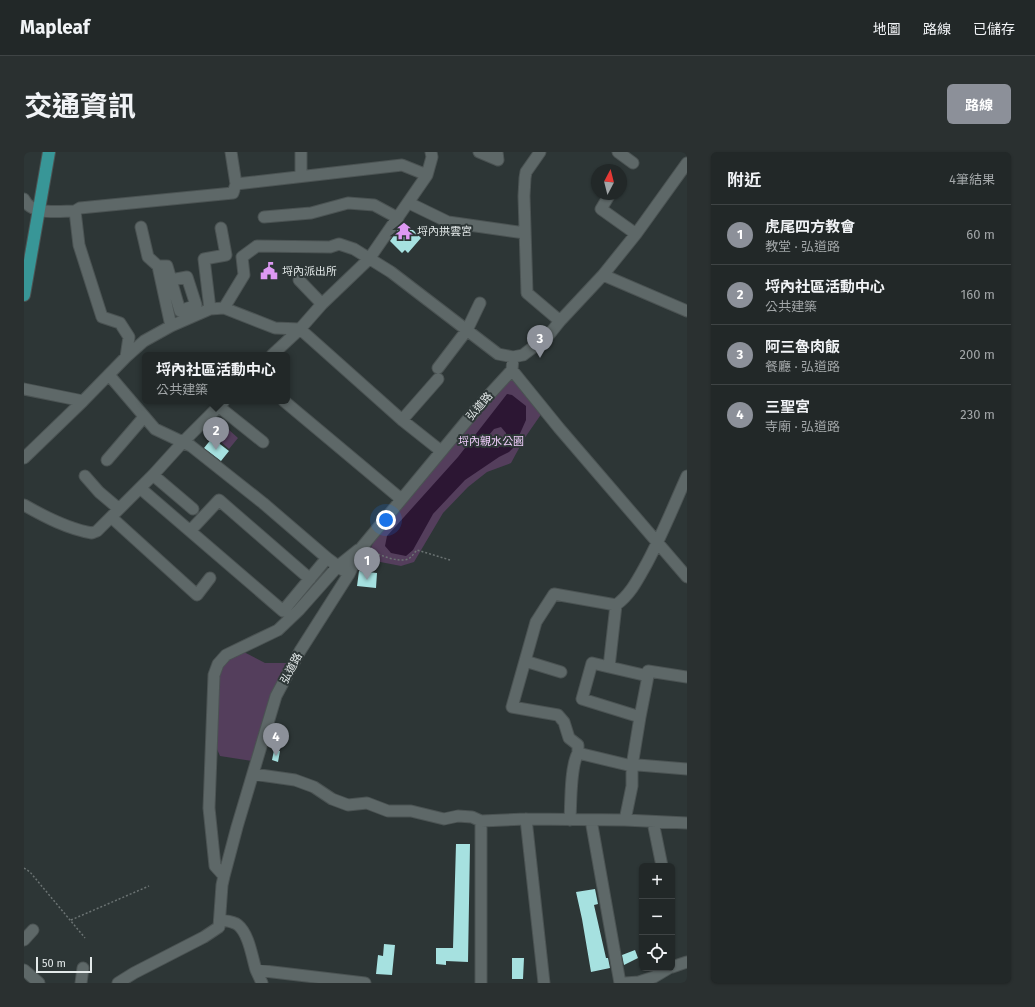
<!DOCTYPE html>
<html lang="zh-TW">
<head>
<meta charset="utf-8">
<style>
	body { margin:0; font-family:"Fira Sans","Noto Sans TC",sans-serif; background:#2a3030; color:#f1f3f6 }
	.controls { position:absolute; right:12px; bottom:12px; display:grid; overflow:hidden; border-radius:6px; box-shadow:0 1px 3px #0004 }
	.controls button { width:36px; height:36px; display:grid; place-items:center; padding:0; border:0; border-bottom:1px solid #3f4445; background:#222828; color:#f1f3f6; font:20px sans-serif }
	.compass { position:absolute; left:567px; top:12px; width:36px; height:36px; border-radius:50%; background:#222828; box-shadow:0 1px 3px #0004; rotate:7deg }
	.scale { position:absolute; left:12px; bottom:10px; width:56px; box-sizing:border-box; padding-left:4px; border:2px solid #e3e9e9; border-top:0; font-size:11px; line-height:14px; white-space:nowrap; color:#e3e9e9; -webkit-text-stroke:3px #2d3636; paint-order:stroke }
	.you { position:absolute; left:362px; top:368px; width:14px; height:14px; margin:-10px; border:3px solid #fff; border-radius:50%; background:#1a73e8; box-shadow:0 0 0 6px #1a73e833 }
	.badge { display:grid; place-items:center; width:26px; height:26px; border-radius:50%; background:#8c9099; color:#fff; font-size:13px; font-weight:700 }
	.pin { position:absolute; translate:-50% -33px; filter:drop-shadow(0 1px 2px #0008) }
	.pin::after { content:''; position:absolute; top:21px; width:14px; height:12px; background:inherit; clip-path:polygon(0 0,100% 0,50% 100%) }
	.popup { position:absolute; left:118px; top:200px; width:148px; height:52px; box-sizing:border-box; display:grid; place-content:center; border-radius:6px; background:#222828; filter:drop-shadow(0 1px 3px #0005); font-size:13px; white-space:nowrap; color:#a2a6a8 }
	.popup b { font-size:15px; color:#f1f3f6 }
	.popup::after { content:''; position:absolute; left:50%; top:100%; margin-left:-8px; border:8px solid transparent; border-top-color:#222828 }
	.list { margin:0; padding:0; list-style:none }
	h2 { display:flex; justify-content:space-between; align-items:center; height:52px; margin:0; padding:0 16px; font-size:17px }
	h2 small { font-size:13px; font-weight:400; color:#a2a6a8 }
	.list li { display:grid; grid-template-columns:26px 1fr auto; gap:12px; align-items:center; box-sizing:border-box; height:60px; padding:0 16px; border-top:1px solid #3f4445 }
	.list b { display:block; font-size:15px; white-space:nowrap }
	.list p { margin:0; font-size:13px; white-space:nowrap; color:#a2a6a8 }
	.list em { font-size:13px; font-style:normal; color:#a2a6a8 }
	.icon { flex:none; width:22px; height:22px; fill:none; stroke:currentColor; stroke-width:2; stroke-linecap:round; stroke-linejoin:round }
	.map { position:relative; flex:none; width:663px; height:831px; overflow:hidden; border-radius:6px }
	header { display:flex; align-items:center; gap:24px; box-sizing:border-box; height:56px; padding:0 20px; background:#222828; border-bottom:1px solid #3f4445 }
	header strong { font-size:19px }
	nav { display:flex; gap:22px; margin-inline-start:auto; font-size:14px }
	.intro { display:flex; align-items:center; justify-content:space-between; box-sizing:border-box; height:96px; padding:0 24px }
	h1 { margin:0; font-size:28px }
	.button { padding:10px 18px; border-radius:6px; background:#8c9099; color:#fff; font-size:14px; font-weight:700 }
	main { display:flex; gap:24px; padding:0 24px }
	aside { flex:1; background:#222828; border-radius:6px; box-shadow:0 1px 3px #0004 }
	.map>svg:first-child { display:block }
	.green { fill:#543e5c }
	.water { fill:#2c1633; fill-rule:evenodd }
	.building { fill:#a6e1e0 }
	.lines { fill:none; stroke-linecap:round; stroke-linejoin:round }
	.minor-casing { stroke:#4b5353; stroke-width:13 }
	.major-casing { stroke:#4b5353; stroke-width:14 }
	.path { stroke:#6b7373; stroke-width:1.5; stroke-dasharray:2 2; stroke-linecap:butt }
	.minor { stroke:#5e6868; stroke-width:11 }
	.major { stroke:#389697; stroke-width:12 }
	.labels { text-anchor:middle; stroke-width:4; stroke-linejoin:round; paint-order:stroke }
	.poi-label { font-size:11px; fill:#e3e9e9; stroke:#2d3636; text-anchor:start }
	.street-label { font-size:11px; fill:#e3e9e9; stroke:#2d3636 }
	.park-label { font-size:11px; fill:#eeccf9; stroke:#2d3636 }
</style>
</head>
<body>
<header>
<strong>Mapleaf</strong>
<nav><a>地圖</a><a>路線</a><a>已儲存</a></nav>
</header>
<div class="intro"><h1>交通資訊</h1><a class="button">路線</a></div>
<main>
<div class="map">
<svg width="663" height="831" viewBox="0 0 663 831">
	<rect width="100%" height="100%" fill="#2d3636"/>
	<!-- green -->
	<path class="green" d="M487,224l31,37 -18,26 -13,24 -24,9 -19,15 -25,26 -29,49 -13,4 -36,-7 14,-27z
		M194,268l20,18 -9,11 -20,-18z
		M218,499l23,12h25l-38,98 -32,-5 -6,-14 3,-72 16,-16z"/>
	<!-- water -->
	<path class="water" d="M483,242l5,1 14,11v14l-12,27 -5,5 -10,5 -34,23 -32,34 -20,36 -7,6 -15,-3 -6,-7 2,-10 71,-79zM477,275l5,6 -1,9 -7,6 -7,-1 -4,-5 2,-7 5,-6z"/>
	<!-- building -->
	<path class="building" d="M379,71l4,1 14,14 -13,15 -3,-3 -3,3 -12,-12z
		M188,286l17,13 -8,10 -17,-13z
		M335,419l18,2 -1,15 -19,-2z
		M250,598l6,1 -2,11 -6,-2z
		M432,692h14l-2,118 -22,-1v4l-10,-1v-16h17z
		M571,737l3,15 -4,1 12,53h2l2,10 -19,4 -9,-53 -6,-27z
		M360,792l11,1 -3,30 -16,-1 2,-19 5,1z
		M611,798l3,8 -14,7 -2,-10z
		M488,806h12l-1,21h-11z"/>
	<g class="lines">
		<!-- minor casing -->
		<g class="minor-casing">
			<path id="minor" d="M455,0l19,8 -1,-8
				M516,0l-14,20 -1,6 -1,18 3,97 33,28
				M594,0l15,11
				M277,24v-24
				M212,32l166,-19 25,10
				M586,42l-9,15 35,25
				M0,47c7,17 36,12 51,12l5,-3 153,-15 3,-9 -5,-32
				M385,51l39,19 77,11
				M51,59l4,34 23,72 18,6 9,14 -3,20
				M240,65l47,-4 37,-10 26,2 24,13
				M117,75l7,30 10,9 13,60
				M134,114h9l13,45 16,-6 -9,-28 -16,3
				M579,123l84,36
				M275,128l23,24
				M200,156l20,-33 -2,-18 15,-11 73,1 9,-3 15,5 37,23 107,82 15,3 10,-2 25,-19 12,-15 43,-46 33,-41 51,-71
				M186,157l-6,-50 22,-4 -5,-27
				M248,203l28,-26 102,91 39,31
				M414,216l29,-38 13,-27
				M488,218l47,58 128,149
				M85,223l46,54 36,17 72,57 64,55 16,12
				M0,237l59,12
				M260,249l117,98
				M194,254l45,36
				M378,268l36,-41
				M0,306l59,-57 43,-44 18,-16 27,-15 39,-17 14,-1 51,20 25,1 22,-25 47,-45 58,-84 5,-18 -1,-5
				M83,308l37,-43
				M129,323l40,34
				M61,324l14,16 20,17
				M116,336l143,123 44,-53
				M0,353c21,12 44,24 68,28l5,-2 56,-56 30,-33 41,-41
				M87,365l86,78 13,-17
				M166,379l29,-31 91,79
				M592,453l-7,62 39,9v-5l39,6
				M501,509l36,11
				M585,515l-17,-4 -10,36 58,18 -8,49v20l-7,34
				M616,565l8,-41
				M554,601v-8l-9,-7 -5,-16 -6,-7 -46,-8 24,-85 18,-28 62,11c15,-11 22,-26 31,-42 15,-28 27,-58 40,-87
				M229,622l42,6 19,7 18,12 16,6 19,-2 21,8h23l33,8 14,-3 14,1 9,4 45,-2 99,1 62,3
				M502,667l18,164
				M546,668c1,-16 0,-53 8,-67l54,13 6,-1 49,4
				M567,668l29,163
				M629,670l9,44
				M200,724l-9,-10 -6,-58 5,-133 4,-11 8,-9 52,-25 21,-20 39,-44 20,-16
				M196,768c6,1 13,1 18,5 11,9 14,32 18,45l109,13
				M0,788l9,-10
				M648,815l15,-5
				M0,818l15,13
				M232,818l6,13
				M57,831l2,-15
				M94,831l16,-10 70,-36 15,-10 3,-42 2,-9 13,-49 39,-131 24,-45 49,-77 13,-27 116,-140 34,-37 1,-13
				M457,831v-162
				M601,831l14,-1 15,-5 15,-9"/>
		</g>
		<!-- major casing -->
		<g class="major-casing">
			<path id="major" d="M0,143l25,-143"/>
		</g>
		<!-- path -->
		<path class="path" d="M347,399c8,4 28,12 37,8 4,-2 6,-6 9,-9l33,10
			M0,716l6,4 55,66
			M47,768l78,-34"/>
		<!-- minor -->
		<use href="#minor" class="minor"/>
		<!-- major -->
		<use href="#major" class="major"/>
	</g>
	<!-- icons -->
	<defs>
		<g id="temple-bare" transform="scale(1.38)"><path d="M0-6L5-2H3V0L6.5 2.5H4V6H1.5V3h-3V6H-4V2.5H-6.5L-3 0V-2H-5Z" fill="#dd99f3" stroke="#2d3636" stroke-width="2.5" paint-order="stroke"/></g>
		<g id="civic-bare" transform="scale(1.38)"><path d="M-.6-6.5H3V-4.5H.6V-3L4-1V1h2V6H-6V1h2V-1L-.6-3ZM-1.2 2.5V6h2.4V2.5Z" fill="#dd99f3" stroke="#2d3636" stroke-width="2.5" paint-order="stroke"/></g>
	</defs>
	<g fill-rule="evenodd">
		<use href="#temple-bare" x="380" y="79"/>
		<use href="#civic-bare" x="245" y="119"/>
	</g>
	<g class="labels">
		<!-- poi labels -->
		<g class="poi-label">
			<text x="393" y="83">埒內拱雲宮</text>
			<text x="258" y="123">埒內派出所</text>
		</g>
		<!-- street labels -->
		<g class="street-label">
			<text transform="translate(455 254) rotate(-49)" y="4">弘道路</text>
			<text transform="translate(267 516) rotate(-62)" y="4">弘道路</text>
		</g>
		<!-- park labels -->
		<g class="park-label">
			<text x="467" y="293">埒內親水公園</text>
		</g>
	</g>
</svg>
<div class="controls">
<button>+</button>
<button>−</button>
<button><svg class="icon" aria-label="locate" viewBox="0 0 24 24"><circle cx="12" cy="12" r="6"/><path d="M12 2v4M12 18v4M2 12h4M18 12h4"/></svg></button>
</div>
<svg class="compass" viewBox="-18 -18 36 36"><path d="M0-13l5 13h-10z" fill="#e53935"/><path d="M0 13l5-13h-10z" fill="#a2a6a8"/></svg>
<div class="scale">50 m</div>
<div class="you"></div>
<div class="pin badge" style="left:343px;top:428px">1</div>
<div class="pin badge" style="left:192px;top:298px">2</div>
<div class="popup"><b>埒內社區活動中心</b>公共建築</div>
<div class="pin badge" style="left:516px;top:206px">3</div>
<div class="pin badge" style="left:252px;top:604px">4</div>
</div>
<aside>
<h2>附近<small>4筆結果</small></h2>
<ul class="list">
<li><span class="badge">1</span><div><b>虎尾四方教會</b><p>教堂 · 弘道路</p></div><em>60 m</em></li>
<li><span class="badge">2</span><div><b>埒內社區活動中心</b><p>公共建築</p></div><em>160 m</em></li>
<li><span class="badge">3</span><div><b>阿三魯肉飯</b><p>餐廳 · 弘道路</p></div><em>200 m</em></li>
<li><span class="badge">4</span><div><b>三聖宮</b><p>寺廟 · 弘道路</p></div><em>230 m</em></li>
</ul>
</aside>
</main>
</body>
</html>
